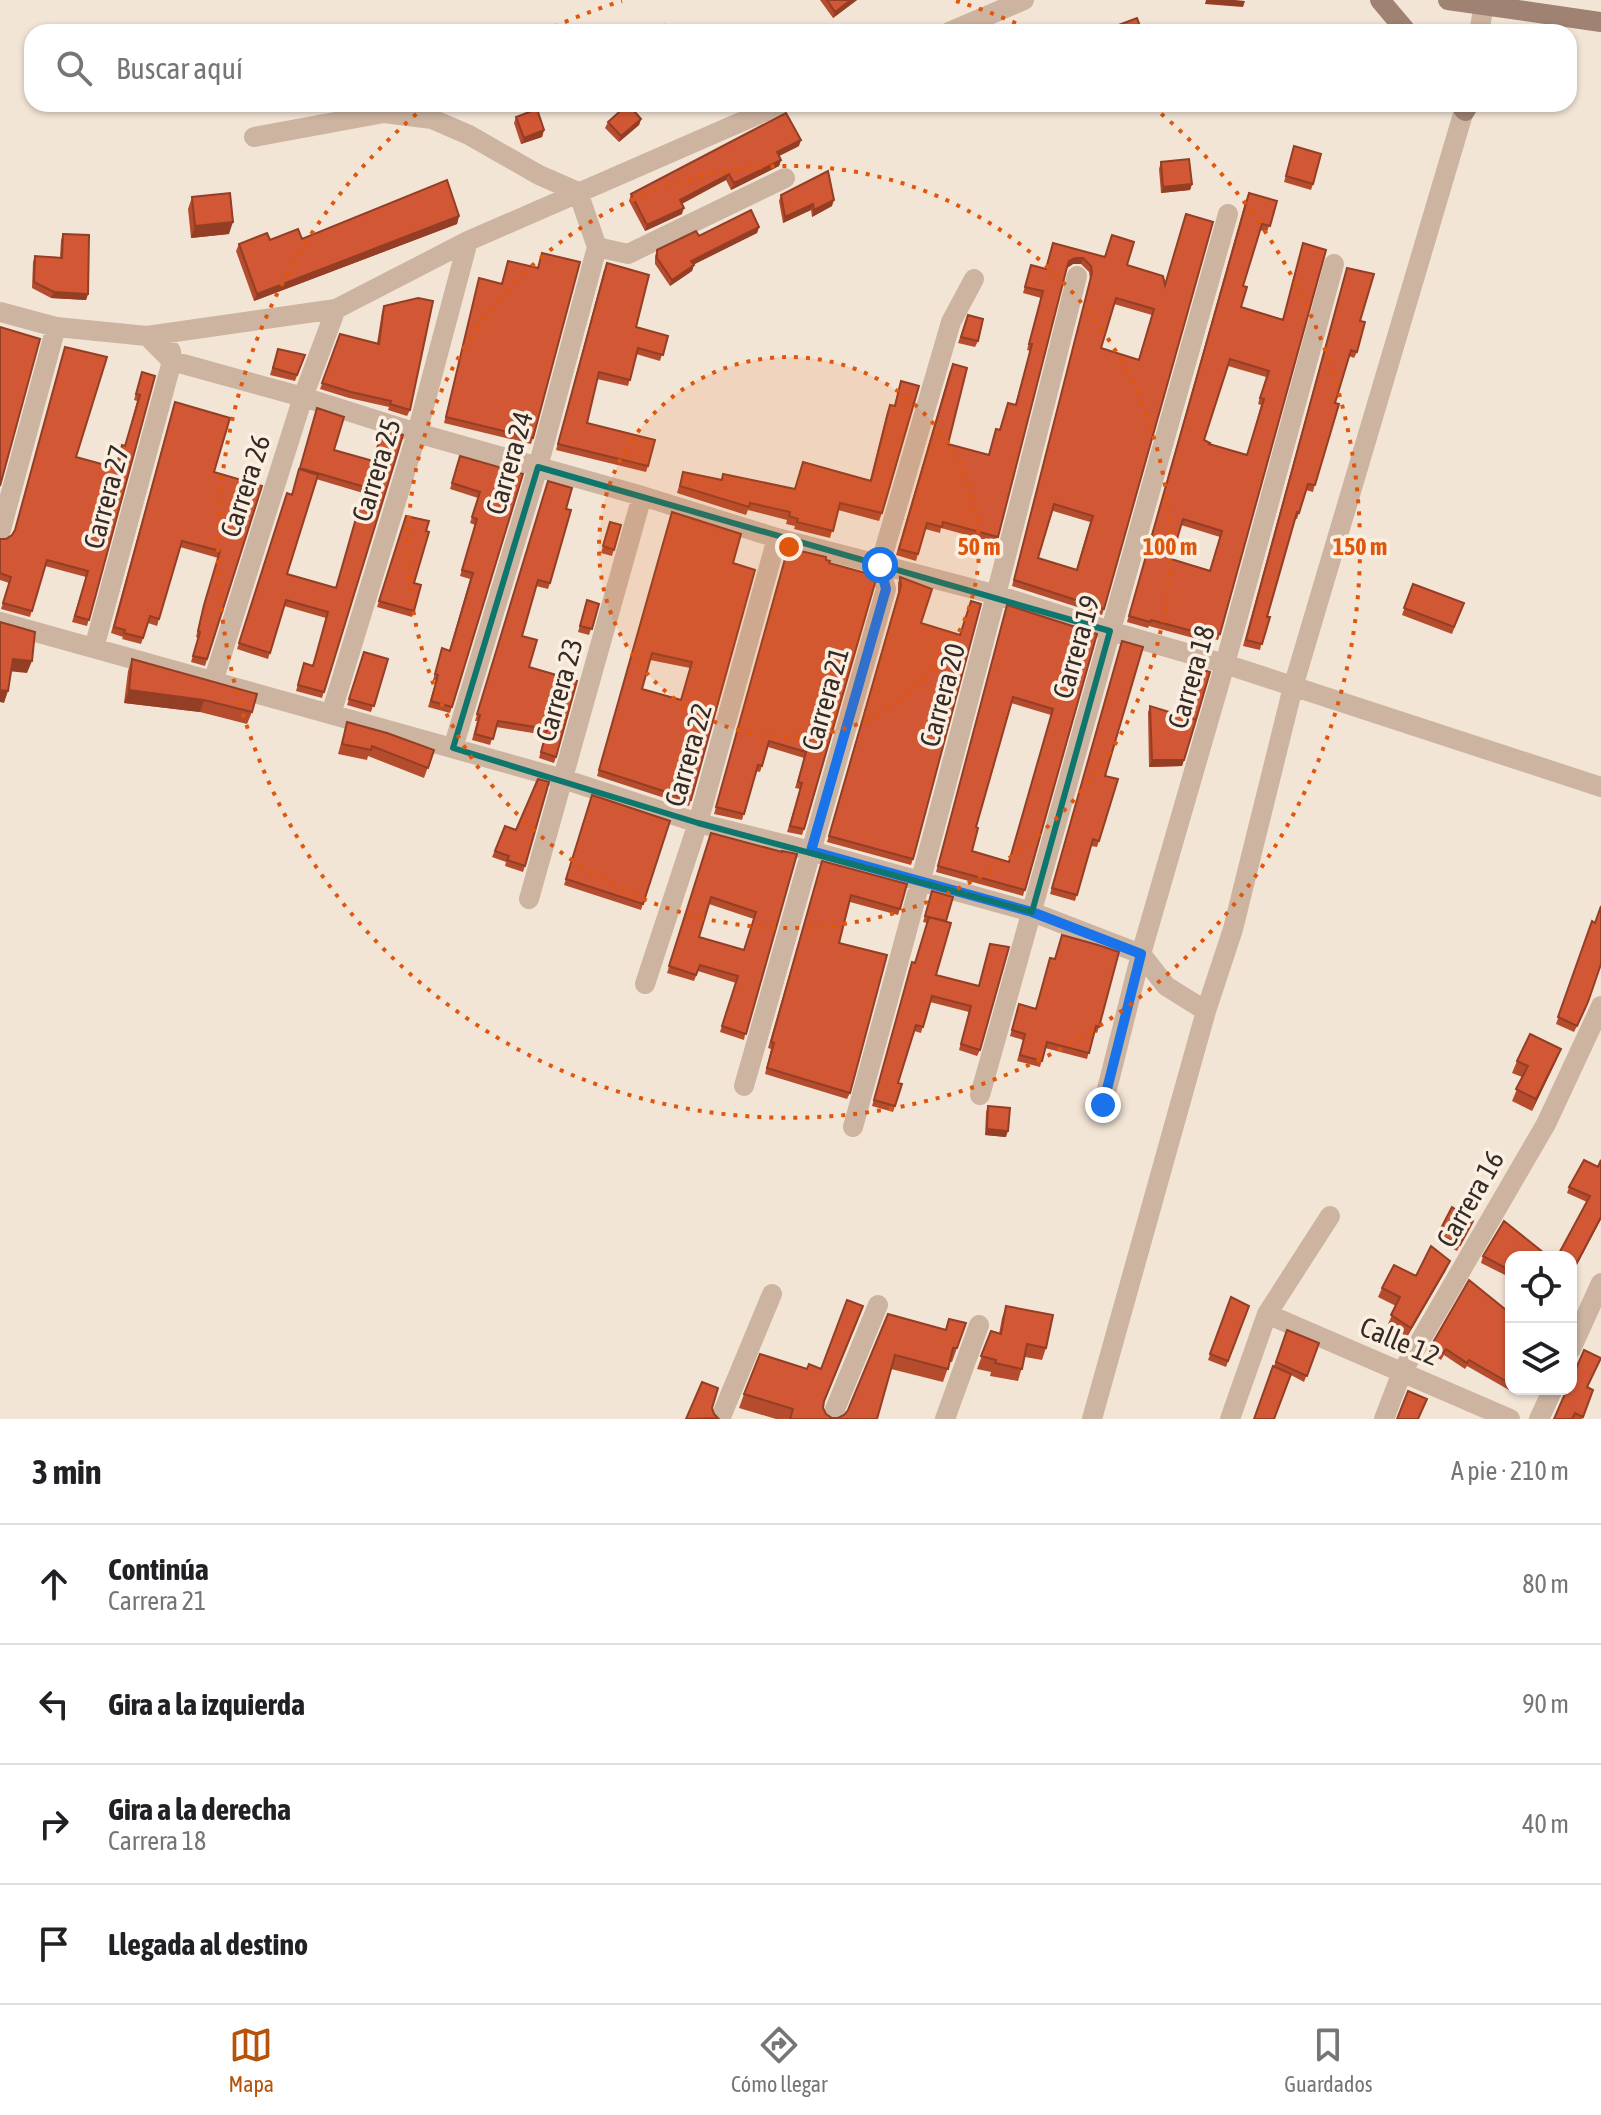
<!DOCTYPE html>
<html lang="es">
<head>
<meta charset="utf-8">
<style>
	body { margin:0; font-family:"Asap Condensed",sans-serif; background:#f2f2f2; color:#202124 }
	.controls { position:absolute; right:24px; bottom:24px; display:grid; overflow:hidden; border-radius:16px; box-shadow:0 2px 6px #0004 }
	.controls button { width:72px; height:72px; display:grid; place-items:center; padding:0; border:0; border-bottom:2px solid #e0e0e0; background:#fff; color:#202124; font:40px sans-serif }
	.stop { position:absolute; width:24px; height:24px; margin:-18px; border:6px solid #1a73e8; border-radius:50%; background:#fff }
	.stop.end { background:#1a73e8; border-color:#fff; box-shadow:0 2px 8px #0008 }
	.list { margin:0; padding:0; list-style:none }
	h2 { display:flex; justify-content:space-between; align-items:center; height:104px; margin:0; padding:0 32px; font-size:34px }
	h2 small { font-size:26px; font-weight:400; color:#757577 }
	.list li { display:grid; grid-template-columns:52px 1fr auto; gap:24px; align-items:center; box-sizing:border-box; height:120px; padding:0 32px; border-top:2px solid #e0e0e0 }
	.list b { display:block; font-size:30px; white-space:nowrap }
	.list p { margin:0; font-size:26px; white-space:nowrap; color:#757577 }
	.list em { font-size:26px; font-style:normal; color:#757577 }
	.icon { flex:none; width:44px; height:44px; fill:none; stroke:currentColor; stroke-width:2; stroke-linecap:round; stroke-linejoin:round }
	.map { position:relative; flex:none; width:1601px; height:1419px; overflow:hidden }
	.search { position:absolute; background:#fff; box-shadow:0 2px 6px #0004; left:24px; right:24px; top:24px; height:88px; display:flex; align-items:center; gap:20px; box-sizing:border-box; padding:0 28px; border-radius:24px; color:#757577; font-size:30px }
	.sheet { height:584px; background:#fff }
	nav { display:flex; justify-content:space-around; align-items:center; box-sizing:border-box; height:112px; border-top:2px solid #e0e0e0; background:#fff; font-size:22px; color:#757577 }
	nav a { display:grid; justify-items:center; gap:4px }
	nav .on { color:#b45309 }
	.map>svg:first-child { display:block }
	.lines { fill:none; stroke-linecap:round; stroke-linejoin:round }
	.minor { stroke:#ccb4a1; stroke-width:20 }
	.secondary { stroke:#a08272; stroke-width:20 }
	.wall { fill:#b54c2e; fill-rule:evenodd }
	.shaded-wall { fill:#933e25 }
	.building { fill:#d25835; stroke:#933e25; stroke-width:2; fill-rule:evenodd }
	.route { stroke:#1a73e8; stroke-width:10 }
	.marked { fill:none; stroke:#0f766e; stroke-width:6; stroke-linejoin:round }
	.ring { fill:none; stroke:#df570d; stroke-width:4; stroke-dasharray:4 8 }
	.labels { text-anchor:middle; stroke-width:7; stroke-linejoin:round; paint-order:stroke }
	.street-label { font-size:28px; fill:#352a25; stroke:#fbefe2 }
	.centre { fill:#df570d; stroke:#fbefe2; stroke-width:4 }
	.ring-label { font-size:24px; text-anchor:middle; font-weight:bold; fill:#df570d; stroke:#fbefe2; stroke-width:7; stroke-linejoin:round; paint-order:stroke }
</style>
</head>
<body>
<div class="map">
<svg width="1601" height="1419" viewBox="0 0 1601 1419">
	<rect width="100%" height="100%" fill="#f3e5d6"/>
	<g class="lines">
		<!-- minor -->
		<path class="minor" d="M949,32l75,-32
			M1479,32l6,-32
			M254,137l130,-24 48,6 37,16 70,40 39,17 19,55 -59,220 -85,281
			M597,247l31,7 157,-76
			M0,312l56,15 91,9 189,-27 132,-68 314,-137
			M147,336l25,25 131,36 114,36 225,63 135,42 220,57 113,36 115,33 376,123
			M0,533l56,-206
			M0,622l563,157 135,44 113,28 221,61 109,42 25,32 40,25
			M94,648l78,-287 -1,-10
			M213,682l90,-285 33,-88
			M331,714l86,-281 51,-192
			M529,899l113,-403
			M645,984l53,-161 79,-285
			M744,1086l142,-497 -6,-24 71,-243 23,-43
			M980,1095l248,-881
			M1103,1105l38,-151 84,-290 109,-400
			M853,1127c79,-283 153,-566 224,-851
			M1267,1314l243,105
			M1571,1349l30,-66
			M720,1419l52,-125
			M831,1419l47,-114
			M945,1419l34,-94
			M1092,1419l114,-408 27,-82 60,-242 173,-583
			M1230,1419l37,-105 63,-98
			M1384,1419l18,-47 144,-248 55,-118
			M1539,1419l14,-30"/>
		<!-- secondary -->
		<path class="secondary" d="M1380,0l27,32
			M1448,0l153,22
			M1460,104l5,7 4,-7"/>
	</g>
	<!-- wall -->
	<path class="wall" d="M820,0h37l-24,18z
		M516,117l28,13 -2,7 -21,7 -7,-21z
		M641,119l-2,6 -20,17 -14,-14 3,-6z
		M799,146l-20,10 2,4 -2,6 -48,24 -5,-10 -44,24v10l-37,17 -16,-30 2,-7z
		M1294,146l19,38 -2,6 -27,-8z
		M1161,162l31,22 -2,6 -29,3 -2,-24z
		M781,195l51,11 -20,11 -1,-7 -28,13 -4,-22z
		M192,197l37,37 -38,4 -3,-29z
		M1246,199l31,2 -10,31 -7,-2 -17,56 -2,21 42,12 20,-76 -83,391 -2,6 -4,-1 -2,4 -63,-17 -1,2 -21,-6zM1228,366l38,11 -8,27 3,1 -14,50 -38,-11 -5,-4zM1181,525l39,12 -10,33 -39,-11z
		M459,216l-2,8 -203,77 -18,-50 3,-7 31,-4 32,-1z
		M759,227l-2,6 -63,31 -2,7 -22,15 -15,-22v-8l2,-6 42,-14z
		M63,234l25,60 -2,6 -35,-2 -19,-10 1,-26 2,-6 25,1 1,-17z
		M1053,243l110,33 -59,333 -2,6 -90,-29 78,-307 -1,-7 -8,-8h-8l-6,4 -1,2 -70,273 -55,-15 -1,5 -15,-4 -9,32 -20,-6 54,-185 -2,74 40,11 12,-25 15,-25 15,-54 -3,-1 14,-52 -18,-5 8,-28 14,4zM1114,304l38,11 -14,45 -37,-12zM1053,511l37,11 -14,48 -38,-12z
		M542,253l-9,185 -2,6 -87,-21 35,-145 22,6 7,-23 30,7z
		M604,270l32,57 32,9 -8,25 -24,-7 -8,32 -31,-7 -10,44 61,43 -2,6 -90,-22z
		M1345,274l12,78 -3,6 -5,-2 -14,47 -22,89 -7,-2 -9,29h-2l-28,98 -7,33 -17,-4z
		M384,306l26,104 -3,6 -19,-6 1,-3 -40,-9 -29,-9 20,-55 37,9 5,-31z
		M968,315l10,26 -3,6 -17,-4z
		M276,355h29l-10,26 -25,-6z
		M142,372l13,4 -68,250 -15,-4 14,-45 -41,-11 -15,51 -29,-8 8,-26 -9,-3v-41h6l6,-4 64,-78 39,10 10,-21 12,-45 -3,-1z
		M901,381l-19,132 -3,8 -41,-11 -8,28 -36,-9 1,-3 -9,-2 1,-4 -39,-10 -2,5 -69,-22 6,-21 38,8 2,-6 72,15 8,-27 67,18 17,-68 3,-7 4,1z
		M173,408l41,64 48,14 -57,180 -14,-4 7,-24 -2,-1 6,-26 16,-53 -38,-11 -23,79 -9,-3 -7,21 -19,-5 1,-2 -12,-4z
		M315,414l19,36 39,11 30,-26 -81,263 -26,-7 8,-28 9,3 13,-48 -42,-12 -16,53 -31,-10 50,-156 5,2zM316,479l47,14 -27,95 -49,-14z
		M460,456l63,18 -73,239 -22,-6 8,-26 -3,-1 9,-32 7,3 21,-72 -10,-3 15,-51 -5,-2 8,-25 -28,-9z
		M548,481l18,28 -16,74 -2,6 -12,-3 -14,50 7,31 27,90 -2,6 -15,-5 6,-23 -49,-8 -6,18 -18,-5 5,-19h-2z
		M406,516l8,67v28l-2,6 -35,-10z
		M670,518l63,45 -42,237 -2,6 -92,-30zM650,660l40,8 -9,32 -39,-11z
		M610,522l11,3 -9,31 -11,-3z
		M786,554l40,3 -22,272 -2,6 -15,-3 13,-43 -5,-1 9,-30 -36,-11 -8,25 -4,-1 -14,49 -28,-6z
		M900,577l21,46 -8,236 -2,6 -84,-23 71,-249v-10z
		M1413,584l51,19 -12,31 -50,-19z
		M587,600l12,4 -10,31 -11,-3z
		M1005,611l92,23 -74,262 -87,-24zM1011,703l40,12 -42,147 -37,-11 4,-24z
		M1120,647l-21,194 -2,6 -6,-1 -16,55 -25,-7z
		M364,652l24,7 -17,53 -24,-7z
		M132,659l120,53 -5,12 -47,-12 -76,-9 4,-32z
		M1150,706l34,54 -2,6 -33,1 -1,-55z
		M347,722l87,28 -10,28 -56,-22 -1,4 -29,-6z
		M592,795l78,26 -29,89 -77,-25z
		M505,826l11,4 9,36 -2,6 -18,-6 1,-4 -14,-5z
		M711,833l71,19 -38,188 -24,-8 16,-49 -38,-12 -4,10 -27,-8zM709,904l45,15 -10,31 -45,-13z
		M820,867l80,42 -2,6 -48,-13 -11,41 11,150 -3,6 -82,-25 6,-25 -3,-1z
		M930,897l15,25 -9,53 42,11 2,64 -3,6 -18,-6 10,-38 -39,-10 -9,31 -7,-2 -16,52 4,1 -9,28 -21,-6 38,-138 5,-5 12,-40 -4,-1z
		M1592,921l3,2 -9,85 -12,24 -18,-8z
		M1019,1004l80,23 -2,6 -3,-1 -7,27 -42,-11 -5,19 -23,-6 6,-21 -13,-4z
		M1561,1049l-5,12 -24,50 -20,-10 10,-24 -10,-4 5,-12z
		M988,1106l18,31 -21,-2 1,-23z
		M1601,1160v59l-30,57v-19l16,-55 -20,-9 2,-6 29,-20z
		M1473,1221l-16,30 -21,-11 2,-6z
		M1483,1256l28,1v21l-30,-15z
		M1446,1270l-39,67 -19,-13 8,-18 -18,-9 4,-9 34,-12z
		M1231,1297l18,9 -23,61 -18,-7z
		M1006,1306l40,42 -4,12 -17,-3 -7,24 -28,-5 1,-4 -14,-3 14,-38 8,3 3,-16z
		M888,1314l57,16 4,-11 17,4 -14,39h-2l-7,20 -52,-13 -14,50h-101l-37,-11 5,-14 63,-25h14l37,-49 -34,83 -1,5 3,6 6,4h6l6,-3 4,-5z
		M1511,1314v73l-2,3 -42,-24 -2,3 -21,-14 -3,5 -12,-8 2,-6z
		M1287,1330l32,13 -15,39 -30,-16z
		M1588,1388l5,2 -11,29h-28z"/>
	<!-- shaded-wall -->
	<path class="shaded-wall" d="M851,0h6l-24,18 2,-6z
		M1206,0h29l10,1 -2,6 -38,-3z
		M641,119l-2,6 -20,17 2,-6z
		M544,130l-2,7 -21,7 3,-6z
		M801,140l-2,6 -24,12 2,-6z
		M781,160l-2,6 -48,24 3,-7z
		M729,174l-3,6 -49,26 3,-6z
		M1192,184l-2,6 -29,3 2,-6z
		M834,200l-2,6 -20,11 2,-7z
		M813,204l-2,6 -28,13 2,-6z
		M684,208l-2,6 -37,17 2,-6z
		M459,216l-2,8 -203,77 3,-7z
		M233,222l-4,12 -38,4 4,-12z
		M759,227l-2,6 -68,34 2,-6z
		M1075,258h8l-2,6h-8l-6,4 -3,5 5,-12z
		M694,265l-2,6 -22,15 2,-6z
		M54,292l34,2 -2,6 -35,-2z
		M13,659l19,2 -5,12 -19,-2z
		M0,690l8,1 -4,12 -4,-1z
		M129,690l75,10 -4,12 -76,-9z
		M1152,760h32l-2,6 -33,1z
		M1561,1049l-5,12 -24,50 4,-12z
		M987,1129l21,2 -2,6 -21,-2z
		M1601,1217v2l-30,57v-2z
		M1450,1261l-4,9 -39,67 4,-9z"/>
	<!-- building -->
	<path class="building" d="M827,0h24l-16,12z
		M1137,18l5,14h-42z
		M664,25l6,7h-14z
		M628,104l13,15 -20,17 -13,-14z
		M537,109l7,21 -20,8 -8,-21z
		M786,113l15,27 -24,12 4,8 -47,23 -5,-9 -49,26 4,8 -37,17 -16,-31z
		M1294,146l27,8 -8,30 -27,-8z
		M1189,159l3,25 -29,3 -2,-25z
		M828,171l6,29 -20,10 -1,-6 -28,13 -4,-22z
		M447,180l12,36 -202,78 -18,-50 28,-11 3,7 28,-11 4,10z
		M230,193l3,29 -38,4 -3,-29z
		M1249,193l28,8 -7,25 -8,-2 -19,62 4,1 -6,20 42,13 20,-77 23,7 -106,384 -4,-1 -1,4 -64,-17 -1,2 -21,-6zM1230,359l39,12 -9,27 4,1 -17,56 -38,-11 1,-1 -6,-3zM1183,519l39,12 -12,40 -39,-12z
		M751,210l8,17 -68,34 3,4 -22,15 -15,-22v-8l39,-19 3,5z
		M1186,214l27,8 -109,387 -90,-29 78,-307 -1,-7 -8,-8h-8l-6,3 -2,6 -69,270 -55,-15 -1,5 -15,-4 -9,31 -19,-5 54,-185 14,4 -19,76 41,11 7,-26 4,1 8,-27 8,2 16,-61h-3l14,-53 -18,-4 6,-22 15,4 7,-26 52,14 7,-22 22,7 -7,23 36,11 2,9zM1116,298l38,11 -15,51 -38,-12zM1054,504l39,12 -16,54 -39,-12z
		M63,234l26,1 -1,59 -34,-2 -20,-10 1,-26 27,2z
		M542,253l38,9 -47,176 -87,-21 33,-139 23,6 6,-23 30,7z
		M607,263l42,12 -13,52 32,9 -5,19 -25,-7 -8,32 -31,-8 -12,51 68,17 -7,26 -90,-22z
		M1347,268l27,6 -14,47 5,1 -8,30 -6,-2 -16,53 4,1 -24,81 -7,-1 -9,29 -2,-1 -30,105h3l-8,27 -16,-4z
		M418,298l15,3 -23,109 -20,-6 1,-3 -40,-9 -29,-9 18,-49 39,10 5,-38z
		M968,315l15,4 -5,22 -17,-4z
		M0,327l40,12 -40,147z
		M65,347l42,10 -31,100 40,11 6,-23 3,1 15,-51 -4,-1 6,-22 13,4 -66,244 -14,-4 13,-45 -41,-11 -15,51 -29,-8 8,-26 -11,-4v-34h6l6,-4 3,-5z
		M278,349l27,6 -8,20 -24,-7z
		M901,381l18,5 -37,127 -42,-10 -7,28 -36,-9 1,-3 -9,-3 1,-4 -40,-9 -1,4 -69,-21 3,-14 39,8 1,-6 72,15 8,-27 68,19 19,-76 5,1z
		M175,402l55,16 -16,54 48,14 -55,173 -14,-3 7,-24 -2,-1 6,-26 16,-54 -38,-10 -23,78 -9,-3 -7,22 -19,-5 1,-3 -11,-3z
		M317,408l27,9 -10,33 39,11 10,-32 20,6 -79,257 -26,-7 6,-22 9,3 15,-54 -42,-12 -16,53 -31,-10 48,-150 5,2 7,-26 19,6 -31,99 49,14 29,-101 -65,-19z
		M460,456l63,18 -71,233 -21,-6 7,-26 -3,-1 7,-26 8,3 23,-78 -11,-3 15,-51 -5,-2 8,-25 -28,-9z
		M548,481l24,7 -6,21 5,1 -21,73 -12,-3 -16,56 15,4 -8,27 48,14 -21,76 -15,-5 6,-23 -49,-8 -5,18 -18,-5 5,-19 -3,-1z
		M672,512l69,22 -8,29 22,7 -64,230 -92,-30zM652,653l40,9 -11,38 -39,-11z
		M406,516l23,5 -3,10 3,1 -15,51 7,2 -7,26 -35,-10z
		M610,522l11,3 -7,25 -11,-4z
		M788,548l38,9v3l4,1 -1,2 44,12 2,8 -71,246 -14,-3 12,-43 -4,-1 8,-30 -37,-11 -7,25 -4,-1 -14,49 -28,-7z
		M900,577l32,12 -11,34 39,12 11,-34 10,3 -68,255 -84,-23 72,-250z
		M1413,584l51,19 -10,24 -50,-19z
		M587,600l12,4 -7,25 -12,-3z
		M1007,605l90,29 -72,256 -87,-24zM1013,697l40,12 -44,153 -37,-11 6,-23 -2,-1z
		M0,622l35,10 -3,29 -19,-2 -5,32 -8,-1z
		M1122,641l21,6 -38,129 13,3 -19,62 -6,-2 -16,56 -25,-7z
		M364,652l24,7 -14,47 -25,-7z
		M132,659l125,35 -5,18 -48,-12 -75,-10z
		M1192,667l18,5 -14,48 -3,-1 3,1 -12,40h-32l-2,-54 29,9z
		M347,722l40,11 47,17 -6,18 -56,-22 -1,4 -29,-6z
		M538,779l11,3 -24,84 -18,-6 2,-4 -14,-5 10,-25 11,4z
		M592,795l78,26 -27,83 -77,-25z
		M711,833l71,19v-1l15,3 -51,180 -24,-8 16,-50 -38,-11 -4,10 -27,-9zM711,897l45,15 -12,38 -45,-13z
		M822,861l85,23 -7,25 -49,-14 -12,48 48,12 -37,138 -83,-25 7,-25 -3,-1z
		M932,891l21,6 -7,24 -21,-5z
		M1601,906v58l-13,38 -11,24 -19,-9 34,-96 3,2z
		M929,917l22,6 -15,52 43,11 11,-42 19,3 -29,103 -19,-6 10,-38 -39,-10 -9,31 -7,-2 -18,58 4,1 -7,22 -21,-6 38,-138 3,1z
		M1062,935l36,10 21,7 -20,75 -3,-1 -7,27 -42,-11 -5,19 -22,-6 5,-21 -13,-4 7,-26 17,5 14,-51 5,1z
		M1530,1034l31,15 -25,50 -20,-10 12,-23 -11,-5z
		M988,1106l22,2 -2,23 -21,-2z
		M1584,1160l14,7 3,-7v57l-30,57v-17h-14l33,-61 -21,-9z
		M1452,1207l21,14 -13,24 -22,-11z
		M1504,1221l45,36h-38v14l-28,-15z
		M1431,1246l19,15 -39,67 -20,-13 9,-18 -18,-9 12,-23 22,11z
		M1469,1280l42,34v70l-42,-24 -2,3 -21,-14 -3,4 -12,-7z
		M1231,1297l18,9 -21,55 -18,-7z
		M847,1300l16,6 -39,95 -1,7 3,6 6,4h6l6,-3 4,-5 40,-96 58,16 3,-11 17,4 -9,25h-4l-5,21 -53,-14 -18,64h-87l3,-10 -49,-15 16,-40 47,15 2,-5 12,5z
		M1006,1306l47,9 -7,33 -19,-4 -5,25 -27,-6 1,-3 -15,-4 10,-25 10,3z
		M1287,1330l32,13 -12,33 -31,-14z
		M1584,1350l17,8 -14,29 6,3 -10,27 -8,-4 -3,6h-18l13,-30h4v-9z
		M1273,1366l18,8 -17,45h-20z
		M702,1382l16,6 -6,20 2,6 4,4 -32,1z
		M1408,1391l19,8 -9,20h-21z"/>
	<g class="lines">
		<!-- route -->
		<path class="route" d="M880,565l6,24 -75,262 221,61 109,42 -38,151"/>
	</g>
	<!-- marked area -->
	<path class="marked" d="M538,467l572,164 -78,281 -334,-89 -245,-75z"/>
	<!-- distance rings -->
	<circle cx="789" cy="547" r="190" fill="#df570d" fill-opacity=".12"/>
	<g class="ring">
		<circle cx="789" cy="547" r="190"/>
		<circle cx="789" cy="547" r="381"/>
		<path d="M543 32A571 571 0 0 1 622 1M956 1A571 571 0 0 1 1035 32M1152 106A571 571 0 1 1 426 106"/>
	</g>
	<g class="labels">
		<!-- street labels -->
		<g class="street-label">
			<text transform="translate(509 463) rotate(-74)" y="10">Carrera 24</text>
			<text transform="translate(376 470) rotate(-73)" y="10">Carrera 25</text>
			<text transform="translate(245 486) rotate(-72)" y="10">Carrera 26</text>
			<text transform="translate(106 497) rotate(-75)" y="10">Carrera 27</text>
			<text transform="translate(1076 647) rotate(-74)" y="10">Carrera 19</text>
			<text transform="translate(1191 677) rotate(-74)" y="10">Carrera 18</text>
			<text transform="translate(559 690) rotate(-74)" y="10">Carrera 23</text>
			<text transform="translate(942 695) rotate(-75)" y="10">Carrera 20</text>
			<text transform="translate(825 699) rotate(-74)" y="10">Carrera 21</text>
			<text transform="translate(688 755) rotate(-74)" y="10">Carrera 22</text>
			<text transform="translate(1470 1199) rotate(-60)" y="10">Carrera 16</text>
			<text transform="translate(1400 1341) rotate(23)" y="10">Calle 12</text>
		</g>
	</g>
	<circle cx="789" cy="547" r="12" class="centre"/>
	<g class="ring-label">
		<text x="979" y="555">50 m</text>
		<text x="1170" y="555">100 m</text>
		<text x="1360" y="555">150 m</text>
	</g>
</svg>
<div class="controls">
<button><svg class="icon" aria-label="locate" viewBox="0 0 24 24"><circle cx="12" cy="12" r="6"/><path d="M12 2v4M12 18v4M2 12h4M18 12h4"/></svg></button>
<button><svg class="icon" aria-label="layers" viewBox="0 0 24 24"><path d="M12 4l9 5-9 5-9-5zM3 14l9 5 9-5"/></svg></button>
</div>
<div class="stop" style="left:880px;top:565px"></div>
<div class="stop end" style="left:1103px;top:1105px"></div>
<div class="search"><svg class="icon" aria-label="search" viewBox="0 0 24 24"><circle cx="10" cy="10" r="6"/><path d="M15 15l6 6"/></svg>Buscar aquí</div>
</div>
<section class="sheet">
<h2>3 min<small>A pie · 210 m</small></h2>
<ul class="list">
<li><svg class="icon" aria-label="ahead" viewBox="0 0 24 24"><path d="M12 20V5M6 11l6-6 6 6"/></svg><div><b>Continúa</b><p>Carrera 21</p></div><em>80 m</em></li>
<li><svg class="icon" aria-label="left" viewBox="0 0 24 24"><path d="M17 20v-9H6M10 6l-5 5 5 5"/></svg><div><b>Gira a la izquierda</b></div><em>90 m</em></li>
<li><svg class="icon" aria-label="right" viewBox="0 0 24 24"><path d="M7 20v-9h11M14 6l5 5-5 5"/></svg><div><b>Gira a la derecha</b><p>Carrera 18</p></div><em>40 m</em></li>
<li><svg class="icon" aria-label="arrive" viewBox="0 0 24 24"><path d="M6 21V4h12l-3 4 3 4H6"/></svg><div><b>Llegada al destino</b></div></li>
</ul>
</section>
<nav>
<a class="on"><svg class="icon" aria-label="map" viewBox="0 0 24 24"><path d="M3 6l6-2 6 2 6-2v14l-6 2-6-2-6 2zM9 4v14M15 6v14"/></svg>Mapa</a>
<a><svg class="icon" aria-label="directions" viewBox="0 0 24 24"><path d="M12 3l9 9-9 9-9-9zM9 14v-3h6M13 9l2 2-2 2"/></svg>Cómo llegar</a>
<a><svg class="icon" aria-label="saved" viewBox="0 0 24 24"><path d="M7 4h10v16l-5-4-5 4z"/></svg>Guardados</a>
</nav>
</body>
</html>
